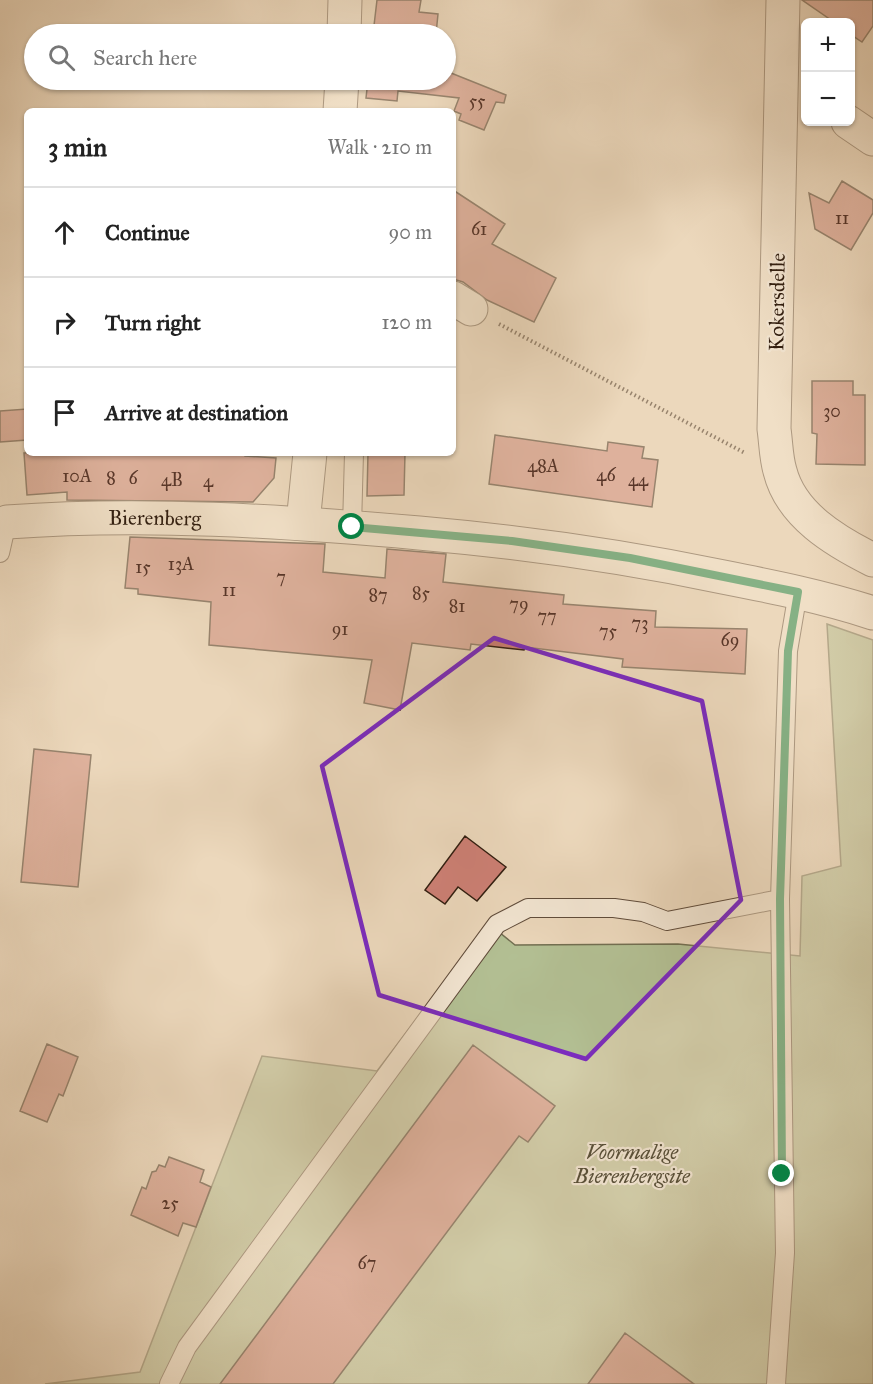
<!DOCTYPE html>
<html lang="en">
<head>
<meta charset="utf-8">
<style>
	body { margin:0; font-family:"IM FELL Great Primer",serif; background:#f6f6f6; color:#222 }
	.controls { position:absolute; right:18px; top:18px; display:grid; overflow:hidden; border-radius:9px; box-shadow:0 2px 4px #0004 }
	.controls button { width:54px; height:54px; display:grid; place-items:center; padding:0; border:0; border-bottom:2px solid #e0e0e0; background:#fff; color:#222; font:30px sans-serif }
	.stop { position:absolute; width:18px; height:18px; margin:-14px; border:4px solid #0b8043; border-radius:50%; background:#fff }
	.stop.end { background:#0b8043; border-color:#fff; box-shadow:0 2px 6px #0008 }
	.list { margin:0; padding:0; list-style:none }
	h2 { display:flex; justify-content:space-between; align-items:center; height:78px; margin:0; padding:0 24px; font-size:26px }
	h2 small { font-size:20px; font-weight:400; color:#767676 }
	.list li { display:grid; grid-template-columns:39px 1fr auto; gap:18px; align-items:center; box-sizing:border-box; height:90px; padding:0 24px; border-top:2px solid #e0e0e0 }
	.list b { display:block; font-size:22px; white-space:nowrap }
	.list em { font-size:20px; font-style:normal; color:#767676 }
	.icon { flex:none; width:33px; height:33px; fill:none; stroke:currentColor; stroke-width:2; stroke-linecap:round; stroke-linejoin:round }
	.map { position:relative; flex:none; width:873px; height:1384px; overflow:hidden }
	.search { position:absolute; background:#fff; box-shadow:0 2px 4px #0004; left:24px; top:24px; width:432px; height:66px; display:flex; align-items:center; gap:15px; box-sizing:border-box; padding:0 21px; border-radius:33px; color:#767676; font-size:22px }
	.panel { position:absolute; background:#fff; box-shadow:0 2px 4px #0004; left:24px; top:108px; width:432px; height:348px; border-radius:9px }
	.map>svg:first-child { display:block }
	.green { fill:#b3c094; stroke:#726f52; stroke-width:1.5 }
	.building { fill:#cd8075; stroke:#311e10; stroke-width:1.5 }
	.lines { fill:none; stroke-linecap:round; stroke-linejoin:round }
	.service-casing { stroke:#604c3b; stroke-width:20 }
	.minor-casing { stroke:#604c3b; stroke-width:35 }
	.path { stroke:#311e10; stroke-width:4; stroke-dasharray:1.5 3; stroke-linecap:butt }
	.service { stroke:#f3e6d3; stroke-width:18 }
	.minor { stroke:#f3e6d3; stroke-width:33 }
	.route { stroke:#0b8043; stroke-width:8 }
	.marked { fill:none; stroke:#7b2cbf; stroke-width:4.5; stroke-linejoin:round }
	.labels { text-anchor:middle; stroke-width:4.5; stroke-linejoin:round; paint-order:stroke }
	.number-label { font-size:18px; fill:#583629 }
	.street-label { font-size:21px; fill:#311e10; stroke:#f3e6d3 }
	.park-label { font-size:21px; font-style:italic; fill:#584f38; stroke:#f3e6d3 }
</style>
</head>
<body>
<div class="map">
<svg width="873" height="1384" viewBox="0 0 873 1384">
	<rect width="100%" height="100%" fill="#ecd8bc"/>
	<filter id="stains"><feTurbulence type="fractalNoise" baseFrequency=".00333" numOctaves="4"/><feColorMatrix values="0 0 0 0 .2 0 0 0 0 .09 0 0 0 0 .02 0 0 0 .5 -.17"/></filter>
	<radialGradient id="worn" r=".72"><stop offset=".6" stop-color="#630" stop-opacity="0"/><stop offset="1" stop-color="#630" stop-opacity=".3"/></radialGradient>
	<!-- green -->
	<path class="green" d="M827,624l46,16v744h-828l95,-12 122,-316 115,15 112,-147 26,21 163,-1 122,12 2,-80 39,-10z"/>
	<!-- building -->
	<path class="building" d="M377,0h44l-2,12 19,2 -2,20h-63z
		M802,0h71v26l-11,16 -12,-8v-12h-16z
		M446,71l60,24 -2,8 -8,-1 -12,28 -25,-10 2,-6 -7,-3 5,-13 -61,-7 -1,10 -31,-3 2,-18h78z
		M842,181l31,19v13l-22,37 -36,-21 -6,-36 20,10z
		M453,190l52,34 -13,20 64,34 -22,44 -47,-22 -24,-18 -10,-3z
		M812,381h41v14h12v70l-49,-1 1,-30 -5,-1z
		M27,409v31l-27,2v-31z
		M495,435l112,16 1,-9 36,5 -2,11 16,2 -6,47 -163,-23z
		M24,453h221v3l31,2 -2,20 -21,24 -186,-2v-8l-40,3z
		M368,453h37l-1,42 -37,1z
		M130,537l195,7 -2,28 62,6 2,-29 59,5 -3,28 121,13 -1,9 93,7 -1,16 92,2 -2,45 -123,-7 1,-8 -98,-12 -1,3 -53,-6 -1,6 -58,-7 -12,67 -36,-7 8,-43 -163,-15 2,-43 -73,-8v-5l-13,-1z
		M34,749l57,6 -13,132 -57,-5z
		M465,836l41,31 -29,34 -19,-14 -13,17 -20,-14z
		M47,1044l31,13 -15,39 -4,-2 -12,28 -27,-11z
		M473,1045l82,61 -27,36 -9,-6 -186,248h-113z
		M169,1157l35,13 -4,12 11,5 -15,40 -13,-4 -5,13 -47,-21 11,-28 4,2 6,-17 4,-1 3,-6 6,2z
		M625,1333l69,51h-106z"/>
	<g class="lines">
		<!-- service casing -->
		<g class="service-casing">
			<path id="service" d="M352,527l2,-74
				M0,553l7,-31
				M169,1384l18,-37 310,-423 31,-16h86l29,4 24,9 113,-22 8,-248 10,-59
				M776,1384l9,-131 -5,-354"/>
		</g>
		<!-- minor casing -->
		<g class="minor-casing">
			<g id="minor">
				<path d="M783,0l-9,429c2,14 2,29 6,42 11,44 55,70 93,89"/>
				<path d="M344,34l1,-34"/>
				<path d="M340,111l2,-31"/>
				<path d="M848,122l25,17"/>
				<path d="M453,298l18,11"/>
				<path d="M303,523l7,-70"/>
				<path id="s1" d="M0,526l7,-4c137,-10 275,-1 412,11 103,9 203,23 304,44 51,10 101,20 150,36"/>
			</g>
		</g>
		<!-- path -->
		<path class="path" d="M499,324l246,129"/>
		<!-- service -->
		<use href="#service" class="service"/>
		<!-- minor -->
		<use href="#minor" class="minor"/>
	</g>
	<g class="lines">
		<!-- route -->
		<path class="route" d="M352,527l160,14 118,17 168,34 -10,59 -8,248 2,275"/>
	</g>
	<!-- marked area -->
	<path d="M0 0H873V1384H0ZM494,638l208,63 39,199 -155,159 -207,-64 -57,-229z" fill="#ecd8bc" fill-opacity=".55" fill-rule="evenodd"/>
	<path class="marked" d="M494,638l208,63 39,199 -155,159 -207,-64 -57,-229z"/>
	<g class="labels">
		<!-- number labels -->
		<g class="number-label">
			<text x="477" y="107">55</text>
			<text x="842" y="224">11</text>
			<text x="479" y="235">61</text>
			<text x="832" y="417">30</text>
			<text x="543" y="472">48A</text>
			<text x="606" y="481">46</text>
			<text x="77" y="482">10A</text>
			<text x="111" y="484">8</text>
			<text x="133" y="484">6</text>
			<text x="172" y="486">4B</text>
			<text x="638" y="486">44</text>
			<text x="208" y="487">4</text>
			<text x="181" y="570">13A</text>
			<text x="143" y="573">15</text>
			<text x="281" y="583">7</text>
			<text x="229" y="596">11</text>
			<text x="421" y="599">85</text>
			<text x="378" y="601">87</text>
			<text x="519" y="610">79</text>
			<text x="457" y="612">81</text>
			<text x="547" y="622">77</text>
			<text x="640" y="629">73</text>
			<text x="340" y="635">91</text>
			<text x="608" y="637">75</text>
			<text x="730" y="646">69</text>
			<text x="170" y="1209">25</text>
			<text x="367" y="1269">67</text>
		</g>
		<!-- street labels -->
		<g class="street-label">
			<text transform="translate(777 302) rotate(-89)" y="7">Kokersdelle</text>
			<text dy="7" stroke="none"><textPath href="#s1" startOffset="156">Bierenberg</textPath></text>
		</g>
		<!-- park labels -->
		<g class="park-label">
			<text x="632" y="1159">Voormalige<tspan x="632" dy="24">Bierenbergsite</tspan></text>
		</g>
	</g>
	<rect width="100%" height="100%" filter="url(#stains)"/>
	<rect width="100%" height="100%" fill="url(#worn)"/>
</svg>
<div class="controls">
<button>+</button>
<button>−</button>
</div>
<div class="stop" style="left:352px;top:527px"></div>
<div class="stop end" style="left:782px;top:1174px"></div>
<div class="search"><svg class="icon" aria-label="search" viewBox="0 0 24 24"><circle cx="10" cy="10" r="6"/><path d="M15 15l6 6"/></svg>Search here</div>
<section class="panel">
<h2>3 min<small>Walk · 210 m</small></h2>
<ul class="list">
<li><svg class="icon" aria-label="ahead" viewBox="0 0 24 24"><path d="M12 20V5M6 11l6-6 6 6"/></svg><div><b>Continue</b></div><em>90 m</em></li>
<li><svg class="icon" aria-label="right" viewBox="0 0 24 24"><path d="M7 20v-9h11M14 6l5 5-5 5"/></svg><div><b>Turn right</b></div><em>120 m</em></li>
<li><svg class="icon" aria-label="arrive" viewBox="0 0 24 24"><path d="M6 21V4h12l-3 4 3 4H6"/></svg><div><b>Arrive at destination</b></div></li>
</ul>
</section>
</div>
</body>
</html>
